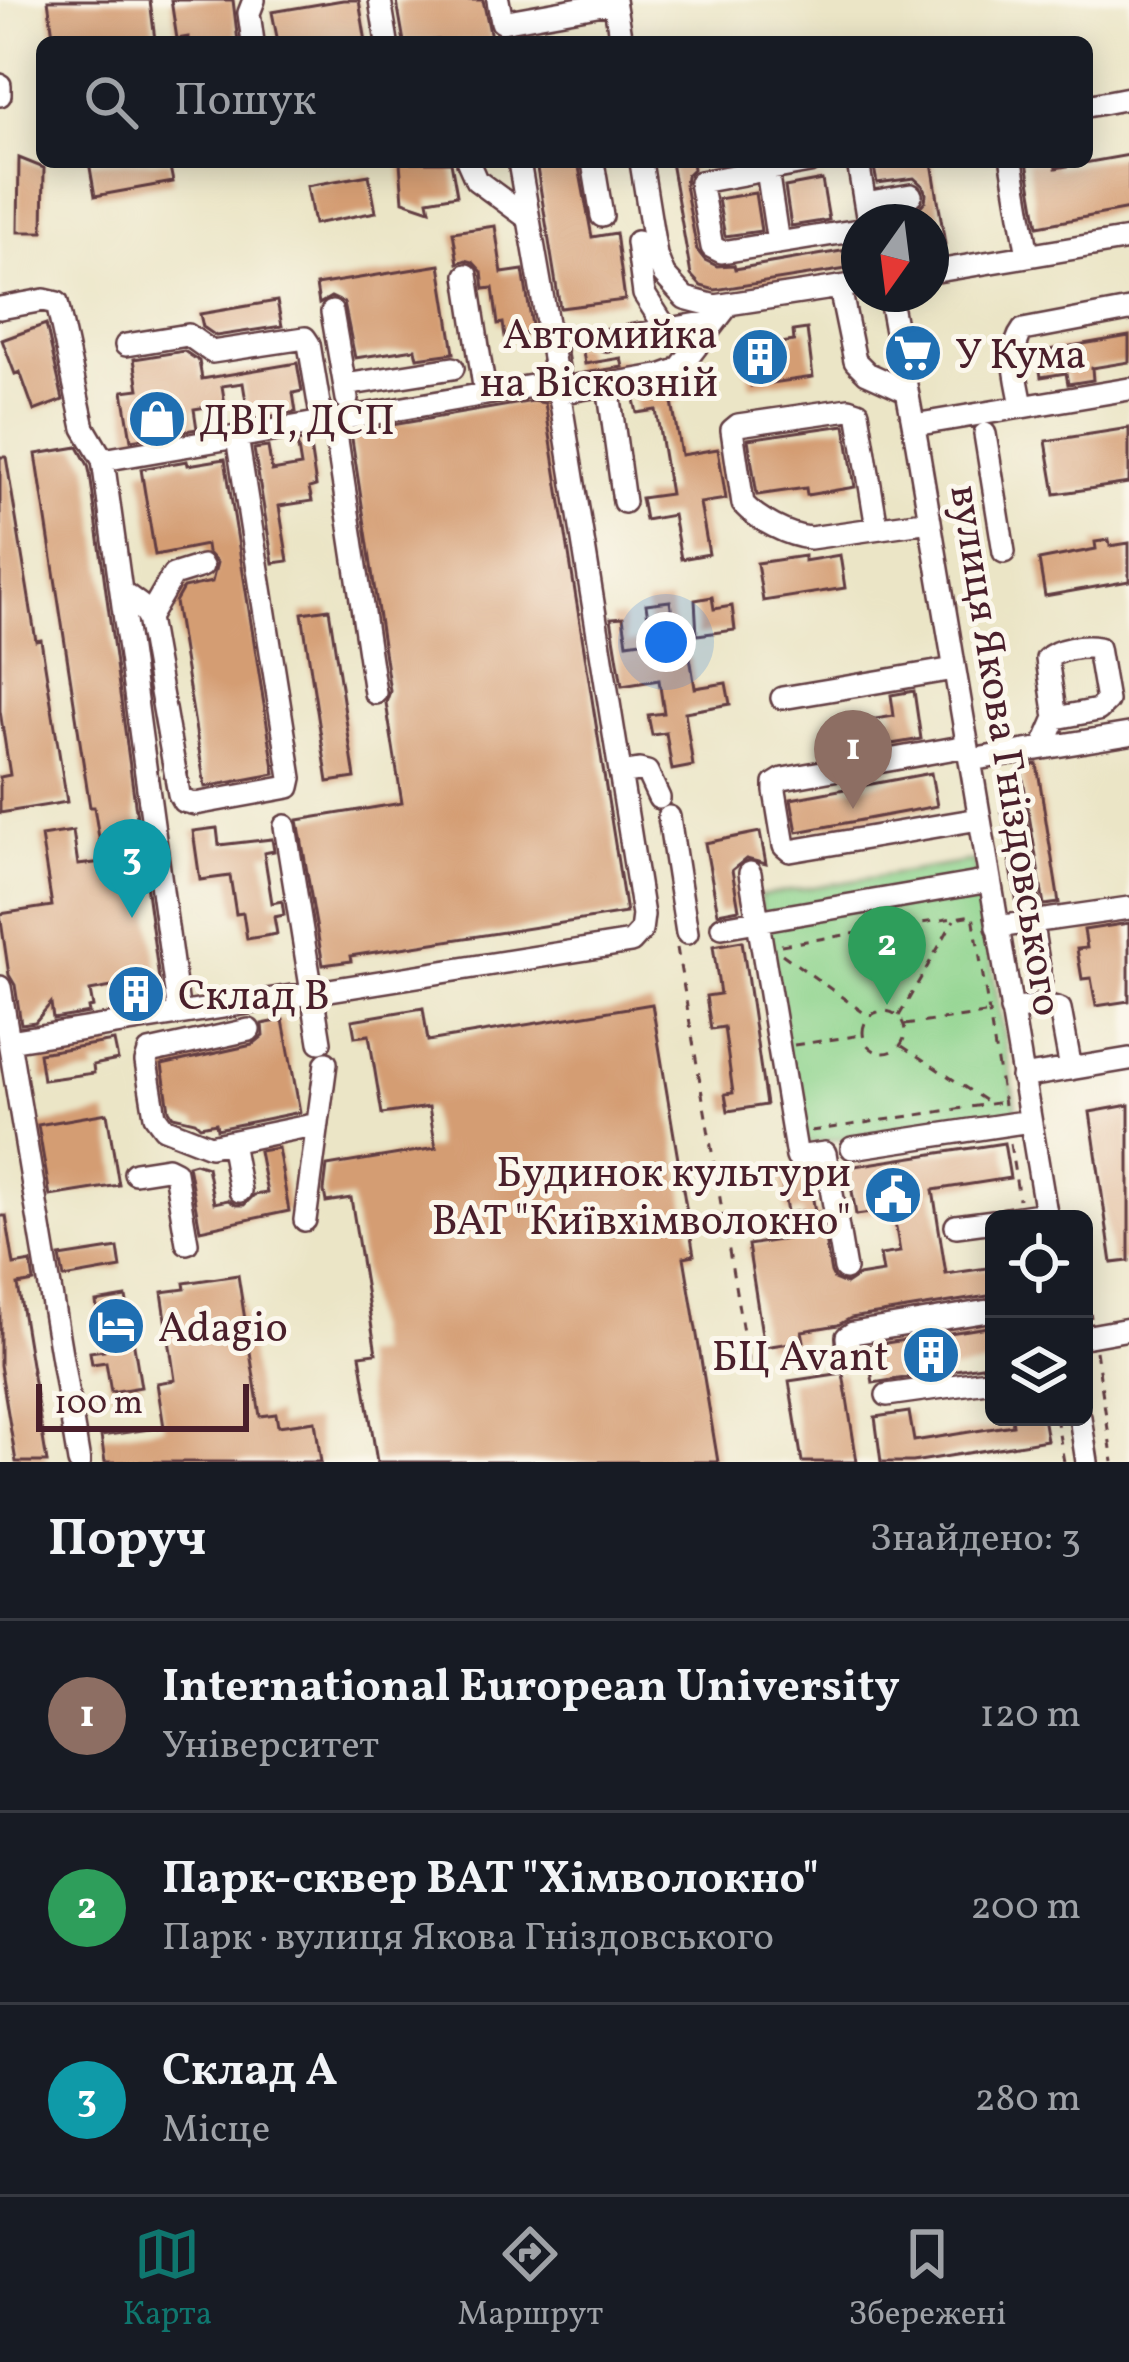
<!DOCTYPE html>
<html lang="uk">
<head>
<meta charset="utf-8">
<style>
	body { margin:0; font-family:Vollkorn,serif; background:#20242c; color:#f1f3f6 }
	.controls { position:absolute; right:36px; bottom:36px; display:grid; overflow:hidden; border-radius:18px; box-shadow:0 6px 30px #0003 }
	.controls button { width:108px; height:108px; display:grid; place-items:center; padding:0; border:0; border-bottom:3px solid #363941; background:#171b24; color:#f1f3f6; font:60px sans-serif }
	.compass { position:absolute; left:841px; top:204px; width:108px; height:108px; border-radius:50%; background:#171b24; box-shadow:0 6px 30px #0003; rotate:194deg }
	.scale { position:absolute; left:36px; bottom:30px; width:213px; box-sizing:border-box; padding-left:12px; border:6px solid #4a1f2b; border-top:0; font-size:33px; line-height:42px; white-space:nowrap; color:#4a1f2b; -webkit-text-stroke:9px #fbf7ec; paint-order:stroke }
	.you { position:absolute; left:666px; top:642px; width:42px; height:42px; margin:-30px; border:9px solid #fff; border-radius:50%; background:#1a73e8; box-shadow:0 0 0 18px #1a73e833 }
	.badge { display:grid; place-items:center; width:78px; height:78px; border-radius:50%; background:#0f766e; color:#fff; font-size:39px; font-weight:700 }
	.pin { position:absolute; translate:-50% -99px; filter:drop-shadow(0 3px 6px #0008) }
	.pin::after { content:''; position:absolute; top:63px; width:42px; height:36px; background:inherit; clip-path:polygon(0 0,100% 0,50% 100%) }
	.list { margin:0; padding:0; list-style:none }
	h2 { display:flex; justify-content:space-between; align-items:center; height:156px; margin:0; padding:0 48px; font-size:51px }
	h2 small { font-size:39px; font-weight:400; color:#9ea1a6 }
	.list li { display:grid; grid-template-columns:78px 1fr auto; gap:36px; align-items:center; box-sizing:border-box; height:192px; padding:0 48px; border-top:3px solid #363941 }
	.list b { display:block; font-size:45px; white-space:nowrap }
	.list p { margin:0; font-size:39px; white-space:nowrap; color:#9ea1a6 }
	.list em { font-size:39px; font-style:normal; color:#9ea1a6 }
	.icon { flex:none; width:66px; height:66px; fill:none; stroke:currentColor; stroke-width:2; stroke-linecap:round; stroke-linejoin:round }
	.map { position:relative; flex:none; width:1129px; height:1462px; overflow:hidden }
	.search { position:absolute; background:#171b24; box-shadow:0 6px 30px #0003; left:36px; right:36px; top:36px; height:132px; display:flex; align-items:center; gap:30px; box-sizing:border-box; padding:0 42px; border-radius:18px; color:#9ea1a6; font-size:45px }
	.sheet { height:732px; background:#171b24 }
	nav { display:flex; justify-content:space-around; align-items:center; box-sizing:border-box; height:168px; border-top:3px solid #363941; background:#171b24; font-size:33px; color:#9ea1a6 }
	nav a { display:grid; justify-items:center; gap:6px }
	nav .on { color:#0f766e }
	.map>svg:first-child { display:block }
	.green { fill:#8dd38c; stroke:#6c795c; stroke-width:3 }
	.building { fill:#d49d73 }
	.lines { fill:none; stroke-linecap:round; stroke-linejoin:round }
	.minor-casing { stroke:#623d42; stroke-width:26 }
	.path { stroke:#623d42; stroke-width:3; stroke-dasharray:9 9; stroke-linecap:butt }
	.minor { stroke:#fff; stroke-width:21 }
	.labels { text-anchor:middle; stroke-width:10; stroke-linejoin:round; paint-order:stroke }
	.poi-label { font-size:42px; fill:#4a1f2b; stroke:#fbf7ec; text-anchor:start }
	.street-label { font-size:42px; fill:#4a1f2b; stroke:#fbf7ec }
</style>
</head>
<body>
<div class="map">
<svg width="1129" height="1462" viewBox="0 0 1129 1462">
	<rect width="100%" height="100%" fill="#fbf7ec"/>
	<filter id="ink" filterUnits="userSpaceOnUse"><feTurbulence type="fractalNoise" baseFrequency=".00833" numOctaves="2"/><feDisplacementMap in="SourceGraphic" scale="24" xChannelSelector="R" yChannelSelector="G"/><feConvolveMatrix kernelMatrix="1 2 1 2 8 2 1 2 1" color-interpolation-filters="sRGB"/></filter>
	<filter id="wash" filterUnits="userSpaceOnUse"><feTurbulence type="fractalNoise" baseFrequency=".004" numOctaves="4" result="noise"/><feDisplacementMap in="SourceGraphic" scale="48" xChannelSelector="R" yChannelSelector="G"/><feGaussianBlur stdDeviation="2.7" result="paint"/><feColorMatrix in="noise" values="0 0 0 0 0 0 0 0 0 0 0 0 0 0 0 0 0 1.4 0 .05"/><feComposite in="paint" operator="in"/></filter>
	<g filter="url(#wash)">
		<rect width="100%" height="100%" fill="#ebe5c6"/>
		<!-- green -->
		<path class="green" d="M974,861l43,252 -219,32 -39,-249z"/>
		<g id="blocks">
			<!-- building -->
			<path class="building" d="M48,0h102l5,40 -101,2z
				M171,0h62l5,42h-50v-5l-11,2z
				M343,0h16l7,42h-88l-6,-30z
				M409,0h74l9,42h-54v-2l-34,2 -7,-40z
				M1129,155v54l-91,17 -11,-64h28l1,6z
				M19,158l25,10 -1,64h-25z
				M89,162h80l4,20 -78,14z
				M400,162h51l6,33 -29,5 2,10 -27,-9z
				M536,162h42l14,75 24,-4 9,67 -65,8z
				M671,162h21l1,7 -7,7 -1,9 12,65 8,10 12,6 17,-1 1,4 124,-21v19l-144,23 -14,-4 -10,-11z
				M873,162h59l13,82 -14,2v-24h-48l-1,-7 36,-6 7,-8 1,-7 -3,-8 -9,-8 -37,5z
				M369,175l7,37 -62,12 -7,-38z
				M822,180l7,40 -38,6 -6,-39z
				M755,193l6,38 -36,5 -7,-37z
				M495,226l7,47 21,-3 10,62 -28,5 -2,-14 -5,1 -5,-36 -9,1 -2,-17 -9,-10 -7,-2 -8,3 -5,-31z
				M440,265l14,88 -37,5 -2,-9 -60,9 -11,-55 -13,-6 -12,7 -3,-19z
				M277,301l5,25 -66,10 -13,-9 -3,-13z
				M46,324l17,76 -29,11 -14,-39 -5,2 -13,-34z
				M807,329l6,48 -62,9 -3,-17 -4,1 -3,-21 53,-8 -1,-10z
				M1129,336v26l-37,6 1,12 -25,4 -2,-11 -25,4 -4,-25z
				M582,345l3,19 36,-6 2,9 -52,8 -5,-28z
				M184,351l15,10 3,18 95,-16 5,28 -9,2 3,19 -47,8 -6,-37 -21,3 3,18 -31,5 3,20 -66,11 -8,-49 16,-2 -5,-30z
				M678,387l2,14 -8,1 9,53 37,-6 8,50 -26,4 9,51 -28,5 -8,-44 -28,5 -4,-22 29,-4 -14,-84 -19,3 -4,-18z
				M533,401l12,2 81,510 -276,43 1,5 -28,4 -25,-145 104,-17 -16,-100 4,-12 -39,-259z
				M845,425l10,62 -48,8 -1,-7 -49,7 -9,-56z
				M1129,428v55l-74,11 -9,-53z
				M309,440l7,46 -7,2 3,13 -33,5 9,55 -15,2 -19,-114 14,-2 4,24 29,-5 -4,-24z
				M78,447l10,18 2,9 72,527 -41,7 -4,-22 -27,5 3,16 -5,1 1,5 -36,6 -2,-16 -16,19 -14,2 -6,-39 -6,-10 -9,-61 52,-8 -11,-70 32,-5 5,34 25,-3 -9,-55h-4l-54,-353z
				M0,457h6l30,184 5,-1 26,162 -67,11v-36l10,-2 -10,-64z
				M225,459l50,315 -70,13 -30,-185 8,-14 29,-6 5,-19 -10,-11 -1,-7 -51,10 -14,-86 46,-8 1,4z
				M1109,540l1,6 19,-3v38l-84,15 -6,-36 57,-11 -1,-7z
				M840,555l5,33 -82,13 -6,-38 47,-7v5z
				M712,597l2,12 18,-3 3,24 -38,5 -2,-35z
				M670,601l5,34 -24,4 -5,-35z
				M329,609l26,169 -27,4 -26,-169z
				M623,617l4,26 28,-4 4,22 31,-4 5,31 31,-5 4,21 -45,8 8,54 -21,4 -6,-37 -14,2 -4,-20 16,-2 -5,-33 -37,6 -11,-68z
				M914,691l7,48 -47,8 -4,-27 24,-4 -3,-21z
				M1037,764l22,139 -15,2 -23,-138z
				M931,773l6,33 -140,26 -6,-33z
				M217,828l2,17 53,-6 2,12 -10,2 8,50 10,-2 2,14 -10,2 3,17 -30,5 -4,-26 -7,1 -6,-38 -30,4 -7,-49z
				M760,832l6,32 -20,-5 -14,11 7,39 -21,4 -13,-70z
				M1129,923v78l-33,5 -5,-28 -9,1 -5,-30 10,-1 -3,-18z
				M742,941l24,164 -38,6 -3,-17 8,-1 -9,-66 -13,2 -5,-33 14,-2 -7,-48z
				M652,1004l42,251 -10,2 34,205h-341l-17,-107 16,-2 -25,-155 -25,4 -2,-11 3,-25 109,-18 -7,-41 -47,7 -13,-79 -14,2 -3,-17 71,-12 5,33z
				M283,1020l17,92 -83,17 -1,-6 -16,3 -5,-5 -22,-5 -4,-6 -7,-45 90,-20 11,-9 -1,-12z
				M114,1041l4,19 -25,5 1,8 -51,7 -4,-27z
				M1129,1105v156l-17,2 -22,-151z
				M107,1113l12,72 -69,11 -12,-71z
				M1004,1143l6,35 -77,12 13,84 48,-7v28l-143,23 -13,7 -36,6 2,10 -40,6 -16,-102 58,-9 -4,-25 -15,2 -6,-37 28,-4 6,41 5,-1 11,61 3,6 12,5 12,-8 25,-4 -3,-17 20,-3 -7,-42 -37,5 -8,-48z
				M278,1148l11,63 -89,19 -12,-65 7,-2 12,4 7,36 14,-3 8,5h8l10,-10 13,-2 -8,-42z
				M0,1216h6l8,49 17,-3 3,20 -16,3 29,177h-31l-16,-97z
				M118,1248l3,20 -57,10 -4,-21z
				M238,1275l22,141 16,-2 2,12 37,-5 6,41h-216l-4,-26 63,-9 -7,-44 18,-3 -13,-88 23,-3 -1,-6z
				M126,1297l15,90 -30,5 -5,-30 -14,2 -2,-12 14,-2 -8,-48z
				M994,1326v38l-121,19 -6,-37z
				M843,1373l14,89h-55l-13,-81z
				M909,1412l5,29 99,-16 -1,-8h31l4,23 -134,22h-32l-6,-45z"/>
		</g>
	</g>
	<g filter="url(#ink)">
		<use href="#blocks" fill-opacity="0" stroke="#623d42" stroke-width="3"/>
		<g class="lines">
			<!-- minor casing -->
			<g class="minor-casing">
				<path id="minor" d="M380,0l7,42
					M498,0l4,22 112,-20
					M614,0l7,42
					M253,42l-4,-29 5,-13
					M0,85v10
					M1087,106l42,-8
					M468,162l8,18 53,39
					M593,162l9,54
					M641,162l15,93 8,20 21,23 30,8 144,-22
					M809,162l-109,20 12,65 10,5 137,-22
					M858,162l10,60
					M1012,162l16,94
					M767,170l11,73
					M865,203l46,-8
					M637,242l7,52 23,36
					M931,272l198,-33
					M467,275l18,118
					M840,288l15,73 12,12 40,18
					M889,294l28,150 130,775
					M0,308l44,-8 13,3 27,125 19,32 76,554
					M332,312l15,87
					M606,340l110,-19
					M126,345l62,-10 24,17 93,-14 4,6 13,78
					M345,385l108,-17
					M608,385l16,117
					M1022,406c-4,-25 -15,-55 1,-76l106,-20
					M334,420l41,273
					M914,425l215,-36
					M985,434l19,118
					M103,460l429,-74h12l14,7 105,-18 16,-6 50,-65
					M877,528l-19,-116 -9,-3 -111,16 -6,5 11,74c15,16 45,32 67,34l120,-17
					M121,591l19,14 8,13 31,176 4,7 12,3 94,-17 2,-9 -54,-341
					M148,618l25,-43 29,-9
					M782,698l172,-29
					M967,746l-184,33 -8,5v7l9,55 6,5 189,-32
					M1043,748l13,-30 -9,-59c10,-10 36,-14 51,-11l9,53 -9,9 -42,8
					M970,760l159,-26
					M620,773l19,-3 8,2 12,26
					M1012,803l29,177
					M669,817l18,116
					M285,826l35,216
					M750,873l47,284 28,-4 20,116
					M722,927l268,-46
					M997,927l132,-19
					M0,987l79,475
					M1011,1010l35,-5 14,4 11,60
					M249,1030l-100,22 -3,10 9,54 9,12 46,18 108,-22
					M9,1041l622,-99 10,-11 2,-16 -81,-506 -43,-247
					M1022,1077l107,-18
					M231,1142l9,49
					M852,1148l178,-27
					M135,1173l32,-5 8,4 12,71
					M1006,1219l40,-6
					M305,1220l21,-157
					M956,1226l38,-5
					M1084,1337l45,-8
					M849,1358l-2,-21 6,-4 141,-23
					M887,1395l107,-15
					M1080,1417l7,45"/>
			</g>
			<!-- path -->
			<path class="path" d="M781,945l192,-30 31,190
				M677,948l73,425
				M782,954l85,61
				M863 1032a21 21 0 1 1 42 0a21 21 0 1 1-42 0Z
				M899,1016l55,-96
				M905,1025l80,-11
				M794,1045l68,-10
				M902,1046l87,57
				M811,1131l192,-29
				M1010,1144l9,55
				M1088,1296l3,22
				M1096,1351l17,111
				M1056,1417l8,45"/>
			<!-- minor -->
			<use href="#minor" class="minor"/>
		</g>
	</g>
	<!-- icons -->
	<defs>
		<g id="supermarket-disc" transform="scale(3)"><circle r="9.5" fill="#1f6fb2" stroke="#fbf7ec"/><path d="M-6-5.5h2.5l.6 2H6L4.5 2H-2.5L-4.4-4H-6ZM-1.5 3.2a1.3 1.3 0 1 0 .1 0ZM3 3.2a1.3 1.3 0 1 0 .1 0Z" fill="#fff"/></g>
		<g id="building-disc" transform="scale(3)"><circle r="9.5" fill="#1f6fb2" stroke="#fbf7ec"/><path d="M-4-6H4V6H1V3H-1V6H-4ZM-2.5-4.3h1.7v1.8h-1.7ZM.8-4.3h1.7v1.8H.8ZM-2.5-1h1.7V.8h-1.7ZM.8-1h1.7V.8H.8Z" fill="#fff"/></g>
		<g id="shop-disc" transform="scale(3)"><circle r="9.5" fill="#1f6fb2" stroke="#fbf7ec"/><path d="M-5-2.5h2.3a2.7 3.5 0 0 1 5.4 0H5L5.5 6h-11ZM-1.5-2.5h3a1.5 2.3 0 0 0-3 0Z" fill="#fff"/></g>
		<g id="civic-disc" transform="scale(3)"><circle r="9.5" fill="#1f6fb2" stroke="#fbf7ec"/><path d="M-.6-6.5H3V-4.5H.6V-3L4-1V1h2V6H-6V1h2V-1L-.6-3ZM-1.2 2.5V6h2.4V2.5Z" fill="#fff"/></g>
		<g id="hotel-disc" transform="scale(3)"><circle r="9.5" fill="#1f6fb2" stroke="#fbf7ec"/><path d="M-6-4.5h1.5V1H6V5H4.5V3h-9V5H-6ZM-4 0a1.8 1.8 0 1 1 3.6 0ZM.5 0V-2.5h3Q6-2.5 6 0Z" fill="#fff"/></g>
	</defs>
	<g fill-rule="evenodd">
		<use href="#supermarket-disc" x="913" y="353"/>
		<use href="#building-disc" x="760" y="357"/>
		<use href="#shop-disc" x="157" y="419"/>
		<use href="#building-disc" x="136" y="994"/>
		<use href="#civic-disc" x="893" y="1195"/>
		<use href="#hotel-disc" x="116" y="1326"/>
		<use href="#building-disc" x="931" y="1355"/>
	</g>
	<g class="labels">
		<!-- poi labels -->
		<g class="poi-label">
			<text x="718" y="348" text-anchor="end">Автомийка<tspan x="718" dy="48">на Віскозній</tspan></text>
			<text x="955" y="368">У Кума</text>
			<text x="199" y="434">ДВП, ДСП</text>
			<text x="178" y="1009">Склад B</text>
			<text x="851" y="1186" text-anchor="end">Будинок культури<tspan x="851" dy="48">ВАТ "Київхімволокно"</tspan></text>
			<text x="158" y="1341">Adagio</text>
			<text x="889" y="1370" text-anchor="end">БЦ Avant</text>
		</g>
		<!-- street labels -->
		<g class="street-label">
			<text transform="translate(1008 750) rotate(81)" y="15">вулиця Якова Гніздовського</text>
		</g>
	</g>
</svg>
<div class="controls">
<button><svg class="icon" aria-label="locate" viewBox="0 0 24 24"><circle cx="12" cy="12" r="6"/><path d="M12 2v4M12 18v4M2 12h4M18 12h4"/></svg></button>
<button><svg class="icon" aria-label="layers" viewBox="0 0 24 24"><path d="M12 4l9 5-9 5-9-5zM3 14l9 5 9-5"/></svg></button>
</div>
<svg class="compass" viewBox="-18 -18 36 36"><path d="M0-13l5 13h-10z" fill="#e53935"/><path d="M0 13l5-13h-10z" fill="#9ea1a6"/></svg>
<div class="scale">100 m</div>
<div class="you"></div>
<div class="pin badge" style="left:853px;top:809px;background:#8d6e63">1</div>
<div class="pin badge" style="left:887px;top:1005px;background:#2e9e5b">2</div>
<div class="pin badge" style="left:132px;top:918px;background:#0f9aa8">3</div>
<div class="search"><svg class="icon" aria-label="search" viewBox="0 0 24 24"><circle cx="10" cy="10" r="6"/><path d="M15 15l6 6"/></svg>Пошук</div>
</div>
<section class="sheet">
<h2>Поруч<small>Знайдено: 3</small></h2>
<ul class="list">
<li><span class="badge" style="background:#8d6e63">1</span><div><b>International European University</b><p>Університет</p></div><em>120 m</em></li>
<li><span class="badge" style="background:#2e9e5b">2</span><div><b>Парк-сквер ВАТ &quot;Хімволокно&quot;</b><p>Парк · вулиця Якова Гніздовського</p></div><em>200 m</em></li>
<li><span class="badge" style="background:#0f9aa8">3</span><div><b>Склад A</b><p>Місце</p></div><em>280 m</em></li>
</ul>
</section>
<nav>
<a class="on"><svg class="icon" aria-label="map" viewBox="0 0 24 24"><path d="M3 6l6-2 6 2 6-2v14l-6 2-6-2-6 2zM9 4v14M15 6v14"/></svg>Карта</a>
<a><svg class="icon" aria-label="directions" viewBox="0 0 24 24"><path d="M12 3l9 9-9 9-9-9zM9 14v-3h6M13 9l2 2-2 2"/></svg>Маршрут</a>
<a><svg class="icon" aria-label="saved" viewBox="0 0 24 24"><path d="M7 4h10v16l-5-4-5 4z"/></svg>Збережені</a>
</nav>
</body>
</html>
